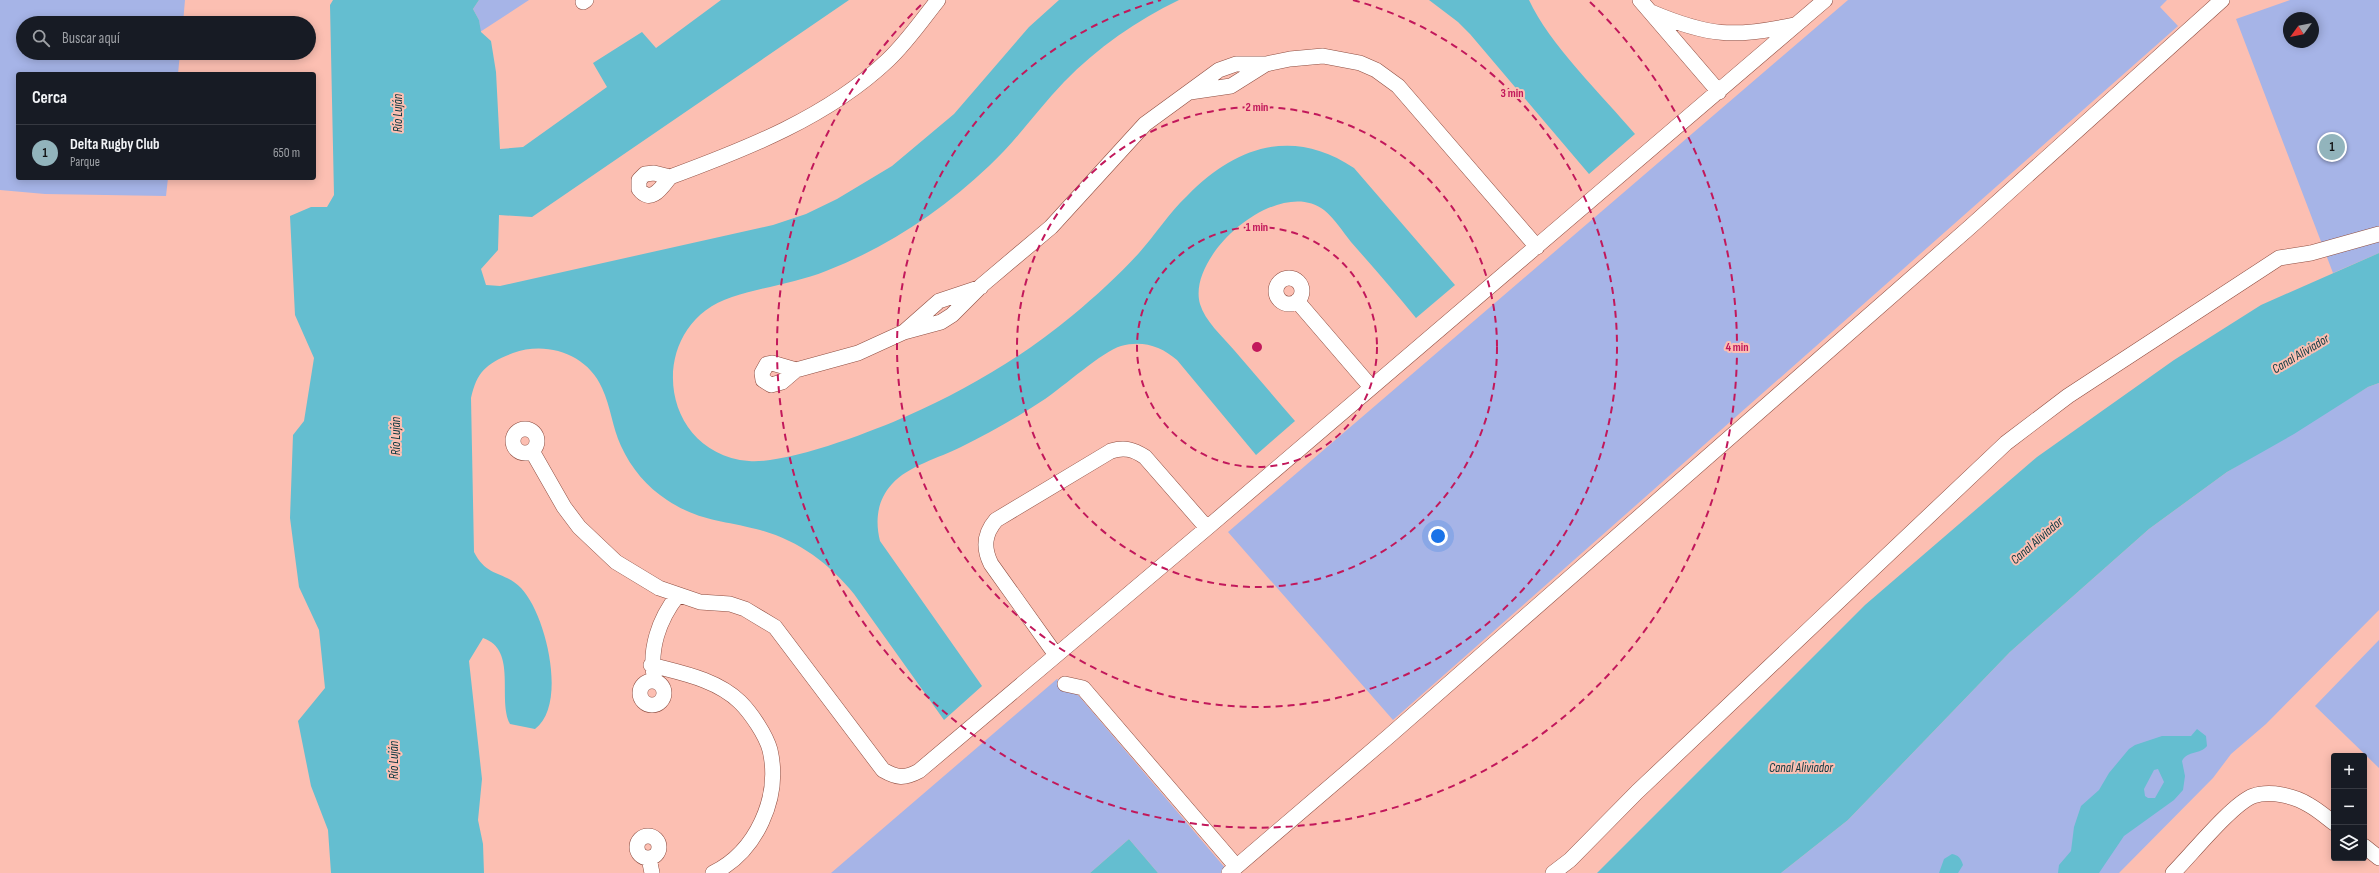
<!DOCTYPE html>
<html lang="es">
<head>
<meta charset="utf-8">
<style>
	body { margin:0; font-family:"Sofia Sans Condensed",sans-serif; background:#20242c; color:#f1f3f6 }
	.controls { position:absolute; right:12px; bottom:12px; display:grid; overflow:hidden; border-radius:4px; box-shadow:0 2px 10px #0003 }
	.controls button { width:36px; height:36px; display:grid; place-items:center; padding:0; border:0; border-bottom:1px solid #363941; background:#171b24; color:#f1f3f6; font:20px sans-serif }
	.compass { position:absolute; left:2283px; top:12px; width:36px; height:36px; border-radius:50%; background:#171b24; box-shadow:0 2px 10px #0003; rotate:237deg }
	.you { position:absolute; left:1438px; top:536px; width:14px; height:14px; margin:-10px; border:3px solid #fff; border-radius:50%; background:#1a73e8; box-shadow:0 0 0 6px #1a73e833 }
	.badge { display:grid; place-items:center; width:26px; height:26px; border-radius:50%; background:#92b4bc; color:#111; font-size:13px; font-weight:700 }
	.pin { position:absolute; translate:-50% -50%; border:2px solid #fff; box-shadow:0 1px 4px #0006 }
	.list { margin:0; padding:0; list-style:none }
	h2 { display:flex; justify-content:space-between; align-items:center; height:52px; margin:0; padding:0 16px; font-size:17px }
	h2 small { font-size:13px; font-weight:400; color:#9ea1a6 }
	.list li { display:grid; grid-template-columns:26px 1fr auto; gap:12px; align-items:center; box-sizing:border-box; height:56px; padding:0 16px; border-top:1px solid #363941 }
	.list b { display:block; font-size:15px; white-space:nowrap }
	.list p { margin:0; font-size:13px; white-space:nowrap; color:#9ea1a6 }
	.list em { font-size:13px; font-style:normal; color:#9ea1a6 }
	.icon { flex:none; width:22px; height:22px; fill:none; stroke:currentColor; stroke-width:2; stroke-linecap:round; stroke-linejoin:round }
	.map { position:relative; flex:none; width:2379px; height:873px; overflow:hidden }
	.search { position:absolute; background:#171b24; box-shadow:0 2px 10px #0003; left:16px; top:16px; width:300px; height:44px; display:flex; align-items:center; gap:10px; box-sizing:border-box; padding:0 14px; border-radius:22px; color:#9ea1a6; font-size:15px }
	.panel { position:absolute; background:#171b24; box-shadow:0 2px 10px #0003; left:16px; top:72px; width:300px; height:108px; border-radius:4px }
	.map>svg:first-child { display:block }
	.green { fill:#a6b4e7; fill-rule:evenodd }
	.water { fill:#64bed0; fill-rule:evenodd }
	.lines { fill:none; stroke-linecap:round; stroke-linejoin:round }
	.minor-casing { stroke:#8e4d40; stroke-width:16 }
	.minor { stroke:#fff; stroke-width:15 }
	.ring { fill:none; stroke:#c2185b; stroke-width:2; stroke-dasharray:7 5 }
	.labels { text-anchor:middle; stroke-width:4; stroke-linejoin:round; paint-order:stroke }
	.water-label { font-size:13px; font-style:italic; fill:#09363e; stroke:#fcbfb2 }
	.centre { fill:#c2185b; stroke:#fcbfb2; stroke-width:2 }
	.ring-label { font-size:12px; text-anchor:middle; font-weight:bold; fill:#c2185b; stroke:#fcbfb2; stroke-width:4; stroke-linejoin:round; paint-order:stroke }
</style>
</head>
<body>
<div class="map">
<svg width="2379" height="873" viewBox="0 0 2379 873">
	<rect width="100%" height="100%" fill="#fcbfb2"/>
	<!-- green -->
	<path class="green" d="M0,0h185l-2,23h-160v30h157l-2,21h-160v104h150l-2,18 -121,-2 -45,-4z
		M479,0h50l-49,32 -1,-12 -6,-11z
		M1848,0h319l-7,7 18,19 -785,694 -165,-188z
		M2290,0h89v253l-46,20 -97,-254zM2289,18h24v24h-24z
		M2379,383v227l-113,114 -35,30 -18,24 -94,95h-338l67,-53 162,-168 139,-123 78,-57 141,-85z
		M2379,640v128l-64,-62z
		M1057,679l22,17 147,173 -5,4h-63l-29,-34 -39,34h-259z"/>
	<!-- water -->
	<path class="water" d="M333,0h146l-6,9 6,11 2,12 10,9 5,31 4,77 23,-2 84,-60 -14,-24 49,-31 14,16 65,-48h128l-317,217 -33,-2 -1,35 -17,19 5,16 14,1 273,-61 33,-11 31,-15 55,-33 62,-52 75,-87 30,-27h120c-43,21 -81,47 -115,82 -26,27 -47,58 -75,84 -46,44 -103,82 -163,105 -30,12 -63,16 -94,26 -87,28 -75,156 17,164 38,3 122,-29 158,-45 59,-26 117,-60 166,-101 23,-19 46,-40 66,-62 16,-18 30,-40 48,-57 49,-50 106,-69 167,-28l101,117 -39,33c-21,-26 -43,-51 -65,-76 -8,-10 -17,-24 -27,-32 -45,-35 -138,45 -124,94 5,17 22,32 34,46 20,23 40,47 61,71l-39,34 -79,-95c-16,-14 -35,-20 -56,-14 -18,5 -58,41 -76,53 -27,18 -56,34 -84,48 -22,11 -53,19 -69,37 -15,16 -17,37 -12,57l102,145 -38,34 -90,-126c-26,-32 -58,-55 -98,-65 -35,-9 -57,-8 -89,-29 -20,-13 -36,-32 -46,-54 -9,-19 -10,-39 -19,-58 -15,-34 -55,-47 -89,-35 -26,10 -36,18 -42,45l3,154c13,26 31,19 47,36 25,26 47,117 14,141l-25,-5c-13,-25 8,-74 -27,-86l-14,23 13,118 -4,41 5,24 1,29h-153l-3,-43 -17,-44 -13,-65 27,-33 -6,-58 -20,-43 -9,-69 3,-83 11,-14 10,-63 -19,-43 -5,-99 21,-9h16l7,-12 -4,-190z
		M1429,0h100c20,44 74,96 106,134l-46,40 -119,-140 -12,-12z
		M2379,253v130l-11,4 -74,47 -67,38 -78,57 -139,123 -162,168 -67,53h-184l268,-268 172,-148 137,-97 87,-55z
		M2197,729l9,7 1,10c-7,9 -19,4 -25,15l3,15 -2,14 -9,10 -50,36 -25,37h-41l1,-8 12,-14 3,-24 7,-21 18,-16 10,-17 20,-24 6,-4 27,-9h29zM2158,769l6,13 -9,16h-7l-3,-2 -1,-7 10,-19z
		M1129,839l29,34h-68z
		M1952,854c6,1 9,4 11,11l-5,8h-19l5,-14z"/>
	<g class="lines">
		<!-- minor casing -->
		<g class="minor-casing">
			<path id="minor" d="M1640,0l79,92
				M583,2l3,-2
				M1651,12c57,24 82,26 143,13
				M1190,92l41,-6 35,-22
				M654,173l16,4c-8,10 -19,28 -31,12v-9l6,-6z
				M670,177c76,-28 158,-60 218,-117 19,-18 34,-40 50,-60
				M1276 291a13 13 0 1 1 26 0a13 13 0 1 1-26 0Z
				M1297,301l74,86
				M905,331l34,-30 42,-14
				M772,363l24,7 -14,12 -11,3 -8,-5 -1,-7 5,-9z
				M796,370l62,-17 46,-21 37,-10 11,-7 29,-29 70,-59 94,-103 74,-54 17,-6h30l24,-5 33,-3 37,7 16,7 22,16 139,161
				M513 441a12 12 0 1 1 24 0a12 12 0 1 1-24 0Z
				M532,451l32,56 15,20 37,35 43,26 41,14 30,2 15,5 30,18 108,143c14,8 21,9 36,1l288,-243 618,-528
				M1056,655l-65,-91c-8,-16 -7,-30 5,-44l115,-69c13,-4 22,-2 34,6l62,71
				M651,665c30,8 65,14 89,37 11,11 26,33 30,48 11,48 -14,102 -57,123
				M640 693a12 12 0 1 1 24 0a12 12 0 1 1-24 0Z
				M655,681c-7,-31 4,-62 23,-86
				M1065,684l18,4 153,178
				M637 847a11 11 0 1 1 22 0a11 11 0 1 1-22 0Z
				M2364,846l15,12
				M649,858l3,15
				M1229,873l159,-136 582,-510 252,-227
				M1553,873l17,-13 67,-68 369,-349 62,-47 211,-138 32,-5 68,-19
				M2173,873c18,-18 59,-69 80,-77 17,-6 42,0 56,9 9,5 17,12 25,18"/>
		</g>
		<!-- minor -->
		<use href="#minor" class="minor"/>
	</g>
	<!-- distance rings -->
	<g class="ring">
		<circle cx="1257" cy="347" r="120"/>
		<circle cx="1257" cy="347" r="240"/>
		<path d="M1353 0A360 360 0 1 1 1161 0"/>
		<path d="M1590 2A480 480 0 1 1 924 2"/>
	</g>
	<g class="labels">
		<!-- water labels -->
		<g class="water-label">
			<text transform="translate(397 113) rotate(-90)" y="5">Río Luján</text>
			<text transform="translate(2300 353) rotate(-31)" y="5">Canal Aliviador</text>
			<text transform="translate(395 436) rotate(-90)" y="5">Río Luján</text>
			<text transform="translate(2036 540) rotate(-41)" y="5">Canal Aliviador</text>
			<text transform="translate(393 760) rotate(-90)" y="5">Río Luján</text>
			<text x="1801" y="772">Canal Aliviador</text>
		</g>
	</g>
	<circle cx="1257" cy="347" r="6" class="centre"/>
	<g class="ring-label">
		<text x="1512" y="97">3 min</text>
		<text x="1257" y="111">2 min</text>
		<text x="1257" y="231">1 min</text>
		<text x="1737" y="351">4 min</text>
	</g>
</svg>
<div class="controls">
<button>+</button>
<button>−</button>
<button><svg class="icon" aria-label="layers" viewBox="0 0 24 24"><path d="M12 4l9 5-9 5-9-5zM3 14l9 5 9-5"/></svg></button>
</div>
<svg class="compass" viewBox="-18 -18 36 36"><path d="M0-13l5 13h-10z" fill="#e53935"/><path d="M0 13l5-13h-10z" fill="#9ea1a6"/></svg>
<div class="you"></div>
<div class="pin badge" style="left:2332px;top:147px">1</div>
<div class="search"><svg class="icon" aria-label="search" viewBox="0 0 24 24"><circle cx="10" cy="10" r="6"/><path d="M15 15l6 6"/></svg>Buscar aquí</div>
<section class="panel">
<h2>Cerca<small></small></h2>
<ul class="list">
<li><span class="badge">1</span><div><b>Delta Rugby Club</b><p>Parque</p></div><em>650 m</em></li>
</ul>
</section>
</div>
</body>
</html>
